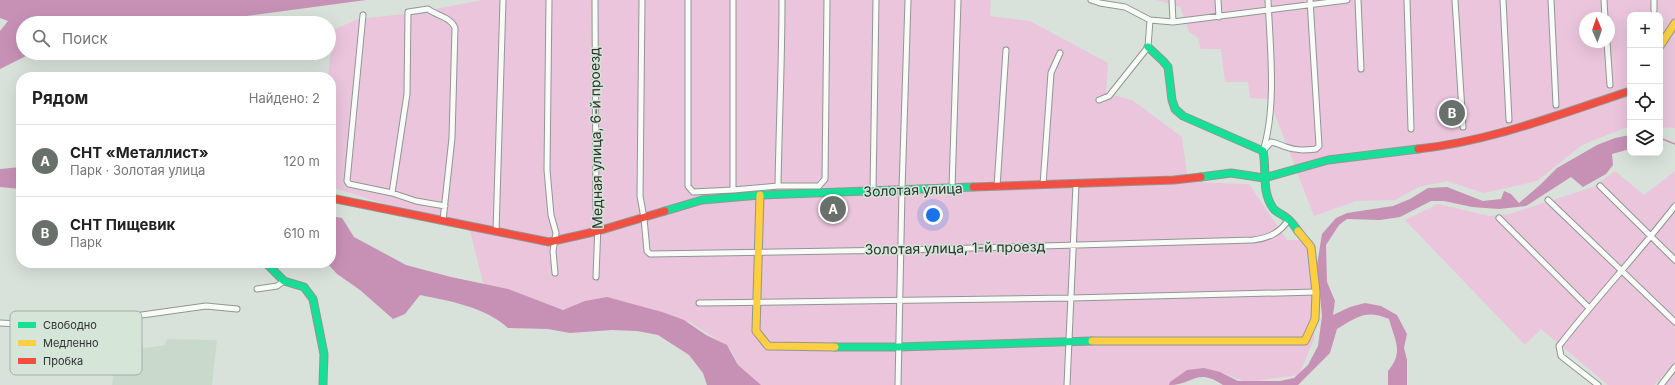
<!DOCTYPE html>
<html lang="ru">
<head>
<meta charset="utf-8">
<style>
	body { margin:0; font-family:Inter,sans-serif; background:#f2f2f2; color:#222 }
	.controls { position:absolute; right:12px; top:12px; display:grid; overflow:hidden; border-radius:8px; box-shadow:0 4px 16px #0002 }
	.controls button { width:36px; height:36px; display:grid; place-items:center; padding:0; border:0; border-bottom:1px solid #e0e0e0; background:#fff; color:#222; font:20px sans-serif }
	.compass { position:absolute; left:1579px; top:12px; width:36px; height:36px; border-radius:50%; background:#fff; box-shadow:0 4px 16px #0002; rotate:358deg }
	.you { position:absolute; left:933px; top:215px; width:14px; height:14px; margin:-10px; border:3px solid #fff; border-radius:50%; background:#1a73e8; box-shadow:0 0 0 6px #1a73e833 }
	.badge { display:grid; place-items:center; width:26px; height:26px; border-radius:50%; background:#69706b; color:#fff; font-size:13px; font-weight:700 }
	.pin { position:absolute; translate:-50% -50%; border:2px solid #fff; box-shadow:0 1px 4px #0006 }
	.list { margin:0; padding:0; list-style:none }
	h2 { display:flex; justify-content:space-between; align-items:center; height:52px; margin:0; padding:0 16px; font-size:17px }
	h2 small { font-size:13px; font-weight:400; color:#767676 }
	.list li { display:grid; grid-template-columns:26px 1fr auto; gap:12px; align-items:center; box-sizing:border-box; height:72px; padding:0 16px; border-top:1px solid #e0e0e0 }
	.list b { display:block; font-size:15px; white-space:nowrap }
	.list p { margin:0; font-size:13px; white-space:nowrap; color:#767676 }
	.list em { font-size:13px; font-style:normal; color:#767676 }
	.icon { flex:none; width:22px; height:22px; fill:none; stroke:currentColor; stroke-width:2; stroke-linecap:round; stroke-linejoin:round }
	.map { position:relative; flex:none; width:1675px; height:385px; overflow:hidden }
	.search { position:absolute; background:#fff; box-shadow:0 4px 16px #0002; left:16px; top:16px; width:320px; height:44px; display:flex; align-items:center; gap:10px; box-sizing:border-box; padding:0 14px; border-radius:22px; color:#767676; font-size:15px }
	.panel { position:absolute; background:#fff; box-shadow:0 4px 16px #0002; left:16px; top:72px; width:320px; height:196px; border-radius:16px }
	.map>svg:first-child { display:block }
	.built { fill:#c9d9cc }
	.green { fill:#eac5dc; fill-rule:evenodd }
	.water { fill:#c791b5 }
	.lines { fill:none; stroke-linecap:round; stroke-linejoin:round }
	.stream { stroke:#c791b5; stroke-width:1.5 }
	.street-casing { stroke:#8f9791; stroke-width:7 }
	.fast-casing { stroke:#8f9791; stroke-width:9 }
	.slow-casing { stroke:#8f9791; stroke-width:9 }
	.jam-casing { stroke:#8f9791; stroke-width:9 }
	.street { stroke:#f9fbf9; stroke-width:5 }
	.fast { stroke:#16e098; stroke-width:7 }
	.slow { stroke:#ffcf43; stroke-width:7 }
	.jam { stroke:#f24e42; stroke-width:7 }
	.labels { text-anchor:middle; stroke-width:3; stroke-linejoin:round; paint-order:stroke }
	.street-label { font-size:14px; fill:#2d332f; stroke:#d5e5d8 }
	.key { fill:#d5e5d8; stroke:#a3b0a5; stroke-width:1 }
	.key-label { font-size:11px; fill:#2d332f }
</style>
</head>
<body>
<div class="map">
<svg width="1675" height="385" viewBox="0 0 1675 385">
	<rect width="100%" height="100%" fill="#d8e2da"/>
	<!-- built -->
	<path class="built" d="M167,339l50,1 -5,45h-100l5,-40 28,3 20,-3z"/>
	<!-- green -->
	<path class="green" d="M483,0h508l-1,16 40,5 78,42 -2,30 26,7 50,37 6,45 61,2 38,56h26l1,99 -15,36 -53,7 -23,-9 -28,-3 -21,15h-417l-13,-9 -14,-28 -40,-26 -87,-20 -31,8 -28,-4 -60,-20 -14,-55 -139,-44v-110h-3l5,-47 25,-11 56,-6z
		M1156,0h519v128l-15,-1v-112h-30v111l-48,19 -45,36 -53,12 -37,-12 -28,6 -24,13 -39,1 -42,15 -45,-117 -19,-1 -2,-16h-23l-4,-33h-20l-3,-11 -9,-6 -9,-25zM1585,18h24v24h-24z
		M1615,171l29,24 31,-24v191l-21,23h-46l-67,-56 -16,16 -120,-125 33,-16 51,12 20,-2 84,-27z
		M1675,371v14h-12z"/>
	<!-- water -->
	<path class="water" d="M0,0h366l-172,23h-171v30h9l-32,16v-38l8,-10 -8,-3z
		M1630,135v14l-18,5 1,11 -7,9 -23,13 -12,-10 -45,29 -27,3 -27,-2 -28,-6h-13l-31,16 -20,3 -33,-1 -8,6 -13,20 1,37 8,19 -2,14 17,-8 15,-4 16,3 16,9 10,19 -3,14 3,12v25h-19v-14c16,-19 7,-30 1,-52 -23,-10 -32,-2 -52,10l-7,24 -32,32h-75c-27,-18 -29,0 -54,0l1,-3 17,-12 17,-2 16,4 18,9h42l14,-3 14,-13 10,-19 4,-30 -5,-51 5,-31 14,-16 11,-5 46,-7 17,-7 18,-11 19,-1 36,14 18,-2 3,-8 7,3 8,9 21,-18 17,-17 40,-23 18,-7z
		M21,167v22l-21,-2v-18z
		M331,216l11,2 12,19 52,28 45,12 57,12 55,21 22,-9 22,-4 55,15 22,8 22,15 21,10 11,20 23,20h-54l-4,-12 -14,-18 -31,-20 -21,-4 -25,-1 -42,3 -22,-4 -40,-1c-23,-21 -58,-27 -88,-33l-15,19 -12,5 -33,-29 -23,-16 -10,-11h4z"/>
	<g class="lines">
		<!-- stream -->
		<path class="stream" d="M1660,138l15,6"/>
		<!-- street casing -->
		<g class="street-casing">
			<path id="street" d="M549,0l-2,170 4,45 5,18 -3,18 2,22
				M595,0l1,208 2,16 -2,53
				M642,0l-2,196 4,22 3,33 3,3 250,-4 353,-10c16,-2 27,-7 36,-21
				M688,0v186l5,6 40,-2v-190
				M1091,0l9,3 25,4 25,13 23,2 174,-22
				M1172,0l1,22
				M1218,0l1,17
				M1268,0c2,46 9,107 -5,151l8,-9c6,1 9,3 15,5 10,4 20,3 30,2l3,-3 -9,-146
				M1358,0l3,69
				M1407,0l4,129
				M1455,0l8,127
				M1503,0l6,120
				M1551,0l5,105
				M1604,0l1,18
				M1654,0v10
				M363,15l-16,166 2,3 43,9 24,8 29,5
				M1607,42l3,43
				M1099,100l10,-4 39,-49 2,-27
				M1043,185l8,-112 9,-20
				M778,186h41l6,-7 2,-179
				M1600,186l75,74
				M997,187l9,-137
				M952,188l6,-188
				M733,190l45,-4c1,-62 4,-124 4,-186
				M873,191l3,-191
				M392,193l15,-99 1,-82 20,-3c9,7 23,8 27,19l-3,110 -9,82
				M1548,200l127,122
				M1499,218l90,90
				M496,232l7,-232
				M257,289l20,-3 7,-5
				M699,303l372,-5 245,-6
				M0,323l20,1 79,-3 107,-15 31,3
				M898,385l4,-195 6,-190
				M1067,385l9,-201
				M1598,385l-37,-29 -2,-10c37,-48 79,-92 116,-140
				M1661,385l14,-18"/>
		</g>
		<!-- fast casing -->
		<g class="fast-casing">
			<path id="fast" d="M1148,47l15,14 5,6 4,33 3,9 8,7 80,35c4,19 -2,40 10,57 4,5 11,7 15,11 4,3 7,8 10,12
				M1201,177l30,-4 33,5 64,-18 90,-11
				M665,211l37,-11 58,-5 213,-8
				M266,263l18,18 20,6 9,12 11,55 -1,31
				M835,347h63l194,-6"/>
		</g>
		<!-- slow casing -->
		<g class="slow-casing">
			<path id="slow" d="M1660,46l15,-23
				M760,195l-4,136 12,15 67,1
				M1092,341h213l10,-22 1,-27 -5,-45 -13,-16"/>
		</g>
		<!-- jam casing -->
		<g class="jam-casing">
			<path id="jam" d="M1418,149c74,-8 142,-35 212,-58
				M973,187l201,-7 27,-3
				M331,198l218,44 49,-11 67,-20"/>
		</g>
		<!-- street -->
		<use href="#street" class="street"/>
		<!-- fast -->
		<use href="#fast" class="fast"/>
		<!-- slow -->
		<use href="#slow" class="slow"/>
		<!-- jam -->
		<use href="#jam" class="jam"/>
	</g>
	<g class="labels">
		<!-- street labels -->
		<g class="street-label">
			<text transform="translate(596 138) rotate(-91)" y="5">Медная улица, 6-й проезд</text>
			<text transform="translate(913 190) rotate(-2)" y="5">Золотая улица</text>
			<text transform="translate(955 248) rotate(-1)" y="5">Золотая улица, 1-й проезд</text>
		</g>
	</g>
	<!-- legend -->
	<rect x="10" y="311" width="132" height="64" rx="6" class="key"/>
	<rect x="18" y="322" width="18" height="6" fill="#16e098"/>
	<rect x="18" y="340" width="18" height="6" fill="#ffcf43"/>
	<rect x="18" y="358" width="18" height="6" fill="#f24e42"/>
	<g class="key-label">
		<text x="43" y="329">Свободно</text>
		<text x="43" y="347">Медленно</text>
		<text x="43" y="365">Пробка</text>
	</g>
</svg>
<div class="controls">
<button>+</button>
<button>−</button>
<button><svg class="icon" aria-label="locate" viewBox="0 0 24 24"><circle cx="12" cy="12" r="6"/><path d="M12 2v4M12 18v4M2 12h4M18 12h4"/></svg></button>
<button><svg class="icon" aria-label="layers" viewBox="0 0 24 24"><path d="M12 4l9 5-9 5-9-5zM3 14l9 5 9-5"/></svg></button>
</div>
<svg class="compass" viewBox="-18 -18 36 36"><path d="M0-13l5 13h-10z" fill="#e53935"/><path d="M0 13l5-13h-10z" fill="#767676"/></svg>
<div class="you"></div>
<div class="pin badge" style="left:833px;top:209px">A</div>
<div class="pin badge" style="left:1452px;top:113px">B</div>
<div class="search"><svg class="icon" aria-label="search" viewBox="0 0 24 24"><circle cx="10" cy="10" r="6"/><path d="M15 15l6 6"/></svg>Поиск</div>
<section class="panel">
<h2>Рядом<small>Найдено: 2</small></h2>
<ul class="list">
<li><span class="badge">A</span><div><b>СНТ «Металлист»</b><p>Парк · Золотая улица</p></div><em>120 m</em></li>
<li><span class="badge">B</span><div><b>СНТ Пищевик</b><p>Парк</p></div><em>610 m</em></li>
</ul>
</section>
</div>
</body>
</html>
